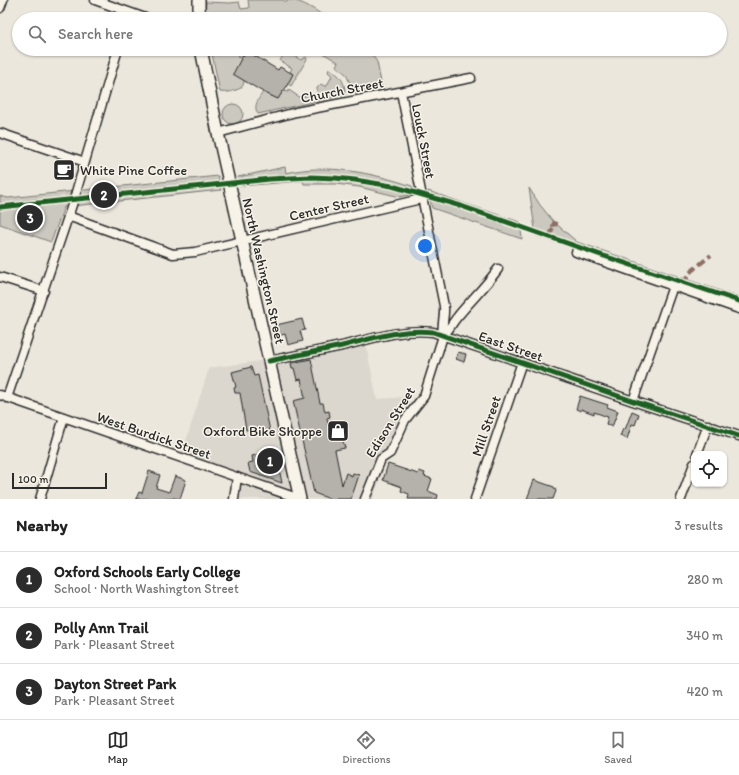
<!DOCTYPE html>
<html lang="en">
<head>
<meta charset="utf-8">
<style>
	body { margin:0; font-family:Itim,sans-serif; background:#f6f6f6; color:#222 }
	.controls { position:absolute; right:12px; bottom:12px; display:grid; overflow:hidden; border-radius:8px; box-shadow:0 1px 3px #0004 }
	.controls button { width:36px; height:36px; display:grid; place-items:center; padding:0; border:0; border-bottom:1px solid #e0e0e0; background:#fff; color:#222; font:20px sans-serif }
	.scale { position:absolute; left:12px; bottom:10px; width:95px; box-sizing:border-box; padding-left:4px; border:2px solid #2b2b2b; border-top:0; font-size:11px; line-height:14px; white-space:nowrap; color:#2b2b2b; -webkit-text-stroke:3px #f7f3e8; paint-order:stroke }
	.you { position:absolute; left:425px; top:246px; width:14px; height:14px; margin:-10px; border:3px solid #fff; border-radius:50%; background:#1a73e8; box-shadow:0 0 0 6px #1a73e833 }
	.badge { display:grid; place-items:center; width:26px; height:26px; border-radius:50%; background:#2b2b2b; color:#fff; font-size:13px; font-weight:700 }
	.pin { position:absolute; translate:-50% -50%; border:2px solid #fff; box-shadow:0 1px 4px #0006 }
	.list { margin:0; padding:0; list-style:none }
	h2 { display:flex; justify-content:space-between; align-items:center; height:52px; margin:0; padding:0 16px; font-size:17px }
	h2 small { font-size:13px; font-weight:400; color:#767676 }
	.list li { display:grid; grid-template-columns:26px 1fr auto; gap:12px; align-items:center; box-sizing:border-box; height:56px; padding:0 16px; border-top:1px solid #e0e0e0 }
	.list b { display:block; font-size:15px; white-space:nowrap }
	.list p { margin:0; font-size:13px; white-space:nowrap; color:#767676 }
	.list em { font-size:13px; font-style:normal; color:#767676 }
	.icon { flex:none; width:22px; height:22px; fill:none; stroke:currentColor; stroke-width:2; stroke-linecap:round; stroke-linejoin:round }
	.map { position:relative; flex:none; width:739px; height:499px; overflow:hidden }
	.search { position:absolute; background:#fff; box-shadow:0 1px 3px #0004; left:12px; right:12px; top:12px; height:44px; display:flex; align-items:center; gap:10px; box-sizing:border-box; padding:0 14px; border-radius:22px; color:#767676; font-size:15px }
	.sheet { height:220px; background:#fff }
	nav { display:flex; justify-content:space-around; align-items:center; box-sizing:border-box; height:56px; border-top:1px solid #e0e0e0; background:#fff; font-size:11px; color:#767676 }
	nav a { display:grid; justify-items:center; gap:2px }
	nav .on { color:#2b2b2b }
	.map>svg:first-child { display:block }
	.built { fill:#dbd7ce }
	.green { fill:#cbc8bf; stroke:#7b7a75 }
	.building { fill:#b5b2ab; stroke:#2b2b2b }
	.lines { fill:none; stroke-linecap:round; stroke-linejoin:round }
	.minor-casing { stroke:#2b2b2b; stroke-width:11 }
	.major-casing { stroke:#2b2b2b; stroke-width:14 }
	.minor { stroke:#f7f3e8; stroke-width:8 }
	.major { stroke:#f7f3e8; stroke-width:11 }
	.quiet { stroke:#8d6e63; stroke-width:4; stroke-dasharray:8 4; stroke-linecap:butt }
	.cycleway-casing { stroke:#f7f3e8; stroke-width:8 }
	.cycleway { stroke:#1b5e20; stroke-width:5 }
	.labels { text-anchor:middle; stroke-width:3; stroke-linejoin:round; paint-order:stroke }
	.street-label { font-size:14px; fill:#2b2b2b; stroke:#f7f3e8 }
	.poi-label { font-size:14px; fill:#2b2b2b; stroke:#f7f3e8; text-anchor:start }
</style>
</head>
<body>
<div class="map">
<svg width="739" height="499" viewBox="0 0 739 499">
	<rect width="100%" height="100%" fill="#ebe7dd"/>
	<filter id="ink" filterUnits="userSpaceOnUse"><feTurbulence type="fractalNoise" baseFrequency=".025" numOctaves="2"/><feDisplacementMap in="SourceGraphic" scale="8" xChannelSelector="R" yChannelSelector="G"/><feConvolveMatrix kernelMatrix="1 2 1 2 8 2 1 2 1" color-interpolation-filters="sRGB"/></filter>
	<g filter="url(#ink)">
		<!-- built -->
		<path class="built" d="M366,346l11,53 29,-2 -3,31 -19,40 -11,31h-134l2,-16 -62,-20 30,-95z"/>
		<!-- green -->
		<path class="green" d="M248,0h35l4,2 1,-2c15,0 29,12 41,19h-83l-1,-2 -9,2h-11l-1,-2 -8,2h-11l1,-17 24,1 9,-1 2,7 8,-1z
			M211,49h38l-5,6 -4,-1 -2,3 3,2c0,10 10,27 -5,31 -6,2 -10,3 -16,2z
			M316,49h52l9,13 5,25 -28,6 -8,-19 -10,-8 2,-4z
			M285,51l16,9 5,-3 1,2 -16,27 -4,-3 6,-9 -3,-2 2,-4 -12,-7z
			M329,69c11,5 17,14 16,26l-87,19c-6,-9 2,-16 6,-24l5,5 9,4 5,-8 5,1 1,-2 10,7 19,-3 -1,-6 4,-4 5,3 6,-11 -4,-4z
			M223 114a10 10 0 1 1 20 0a10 10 0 1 1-20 0Z
			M285,167l1,6c41,-10 87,0 126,13l2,8 -14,3 -41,-10 -23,-3h-32l-1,-3 -63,5 -2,-9z
			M218,176l3,14 -157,17 -13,35 -51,-18v-28l8,2z
			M529,188l11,17 13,16 24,21 162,55v8l-203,-69z
			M428,191l92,31 2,17 -90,-31z"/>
		<!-- building -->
		<path class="building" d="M247,51l31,19 2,-3 13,7 -9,17h-1l-5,8 -15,-7 -30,-18 10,-19h1z
			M302,319l3,11 -5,1 3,10 -15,4 -3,-11 -7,2 -2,-11z
			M458,352l8,2 -2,8 -8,-3z
			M311,359l9,44h3l2,9 4,-1 1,6 -3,1 2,10 16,-3 2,11 -5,2 3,10 -10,2 7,35 4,-12 6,3 1,-3 6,2 -8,24h-21l-16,-6 -21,-92 12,-3 -4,-19 -4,1 -3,-12h-2l-1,-5z
			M251,367l3,9 4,-1 12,56 -17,3 -1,-5 -6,1 -6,-37h-5l-1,-5 2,-1 -4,-15z
			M580,396l28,9 -1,2 11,4 -6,16 -6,-3 2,-7 -14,-5v2l-13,-5v2l-5,-2z
			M632,411l7,3 -4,11 -3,-1 -5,15 -7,-3 3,-7 2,1z
			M275,451l3,13 4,19 -32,-11 -2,-9 5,-1 -1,-6z
			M388,464l30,10 1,-3 6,2 -1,3 8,3 -4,12 10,4 -1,4h-29l1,-5 -8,-3 1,-4 -19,-7z
			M149,471l11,4 -4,13 13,4 6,-16 11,4 -6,19 -7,-1v1h-37l3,-7 3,1z
			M534,480l20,7 2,4 -3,8h-26z"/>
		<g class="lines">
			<!-- minor casing -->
			<g class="minor-casing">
				<path id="minor" d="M95,0l53,19
					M0,8l3,-8
					M0,133l85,29
					M218,133l78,-21 175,-34
					M68,216l105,38 22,-2 226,-53
					M576,252l163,57
					M0,277l44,14
					M443,336c6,-6 9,-13 15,-20 13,-16 28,-30 40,-47
					M269,361c24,-5 49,-10 73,-15 28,-7 62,-18 91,-14l200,69 106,35
					M0,395l300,104
					M7,398l67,-199 44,-150
					M633,401l40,-115
					M697,454l11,-29
					M40,499l24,-82
					M234,499l3,-22
					M365,499l16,-40 9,-6 15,-33 19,-24 19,-60c-2,-10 2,-20 1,-30l-43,-214
					M475,499l47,-137
					M681,499l13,-35"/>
			</g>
			<!-- major casing -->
			<g class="major-casing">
				<path id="major" d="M199,0v19
					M201,49l17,84 82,366"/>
			</g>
			<!-- minor -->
			<use href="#minor" class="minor"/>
			<!-- major -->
			<use href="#major" class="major"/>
			<!-- quiet -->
			<path class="quiet" d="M31,219l3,-7v-8
				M549,236l7,-12 -2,-1 -1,3 1,1
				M685,283l3,-9 23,-19"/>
			<!-- cycleway casing -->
			<g class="cycleway-casing">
				<path id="cycleway" d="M0,207l270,-28 41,-2 24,1 20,2 37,6 69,20 137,48 141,47
					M269,361c24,-5 49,-10 73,-15 28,-7 62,-18 91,-14l200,69 106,35"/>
			</g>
			<!-- cycleway -->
			<use href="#cycleway" class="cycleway"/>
		</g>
	</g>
	<!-- icons -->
	<defs>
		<g id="cafe-square" transform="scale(1.15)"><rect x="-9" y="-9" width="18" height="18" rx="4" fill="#2b2b2b" stroke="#f7f3e8"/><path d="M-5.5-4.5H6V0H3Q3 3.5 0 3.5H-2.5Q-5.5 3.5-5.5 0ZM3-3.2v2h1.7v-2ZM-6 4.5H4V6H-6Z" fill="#fff"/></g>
		<g id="shop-square" transform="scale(1.15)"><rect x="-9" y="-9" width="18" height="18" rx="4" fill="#2b2b2b" stroke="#f7f3e8"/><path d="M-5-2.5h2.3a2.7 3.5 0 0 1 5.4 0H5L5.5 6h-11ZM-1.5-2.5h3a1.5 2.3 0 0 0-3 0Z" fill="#fff"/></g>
	</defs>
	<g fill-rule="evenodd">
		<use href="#cafe-square" x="64" y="170"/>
		<use href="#shop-square" x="338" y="431"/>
	</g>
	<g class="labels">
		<!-- street labels -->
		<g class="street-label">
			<text transform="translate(342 90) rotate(-11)" y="5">Church Street</text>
			<text transform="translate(424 141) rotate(79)" y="5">Louck Street</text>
			<text transform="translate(329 207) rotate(-13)" y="5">Center Street</text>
			<text transform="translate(264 271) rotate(77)" y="5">North Washington Street</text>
			<text transform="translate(511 346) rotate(19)" y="5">East Street</text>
			<text transform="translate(390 422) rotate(-58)" y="5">Edison Street</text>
			<text transform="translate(486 426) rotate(-71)" y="5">Mill Street</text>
			<text transform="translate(154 435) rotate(19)" y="5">West Burdick Street</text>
		</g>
		<!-- poi labels -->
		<g class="poi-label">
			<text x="80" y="175">White Pine Coffee</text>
			<text x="322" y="436" text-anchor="end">Oxford Bike Shoppe</text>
		</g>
	</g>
</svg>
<div class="controls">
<button><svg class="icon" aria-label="locate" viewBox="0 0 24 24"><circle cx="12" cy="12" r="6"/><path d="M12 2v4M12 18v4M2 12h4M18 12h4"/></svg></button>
</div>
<div class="scale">100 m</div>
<div class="you"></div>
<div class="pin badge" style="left:270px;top:461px">1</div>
<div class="pin badge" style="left:104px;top:195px">2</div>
<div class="pin badge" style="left:30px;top:218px">3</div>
<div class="search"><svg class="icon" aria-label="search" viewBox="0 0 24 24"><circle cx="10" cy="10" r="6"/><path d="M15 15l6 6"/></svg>Search here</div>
</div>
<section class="sheet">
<h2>Nearby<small>3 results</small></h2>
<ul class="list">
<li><span class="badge">1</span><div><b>Oxford Schools Early College</b><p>School · North Washington Street</p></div><em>280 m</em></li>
<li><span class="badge">2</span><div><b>Polly Ann Trail</b><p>Park · Pleasant Street</p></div><em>340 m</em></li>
<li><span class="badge">3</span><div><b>Dayton Street Park</b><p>Park · Pleasant Street</p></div><em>420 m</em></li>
</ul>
</section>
<nav>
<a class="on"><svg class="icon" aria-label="map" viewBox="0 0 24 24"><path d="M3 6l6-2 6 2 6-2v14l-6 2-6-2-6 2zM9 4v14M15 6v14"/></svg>Map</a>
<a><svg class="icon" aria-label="directions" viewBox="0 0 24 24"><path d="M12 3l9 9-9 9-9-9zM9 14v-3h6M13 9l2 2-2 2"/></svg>Directions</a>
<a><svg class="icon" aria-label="saved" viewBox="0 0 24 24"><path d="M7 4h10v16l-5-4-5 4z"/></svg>Saved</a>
</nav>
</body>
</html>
